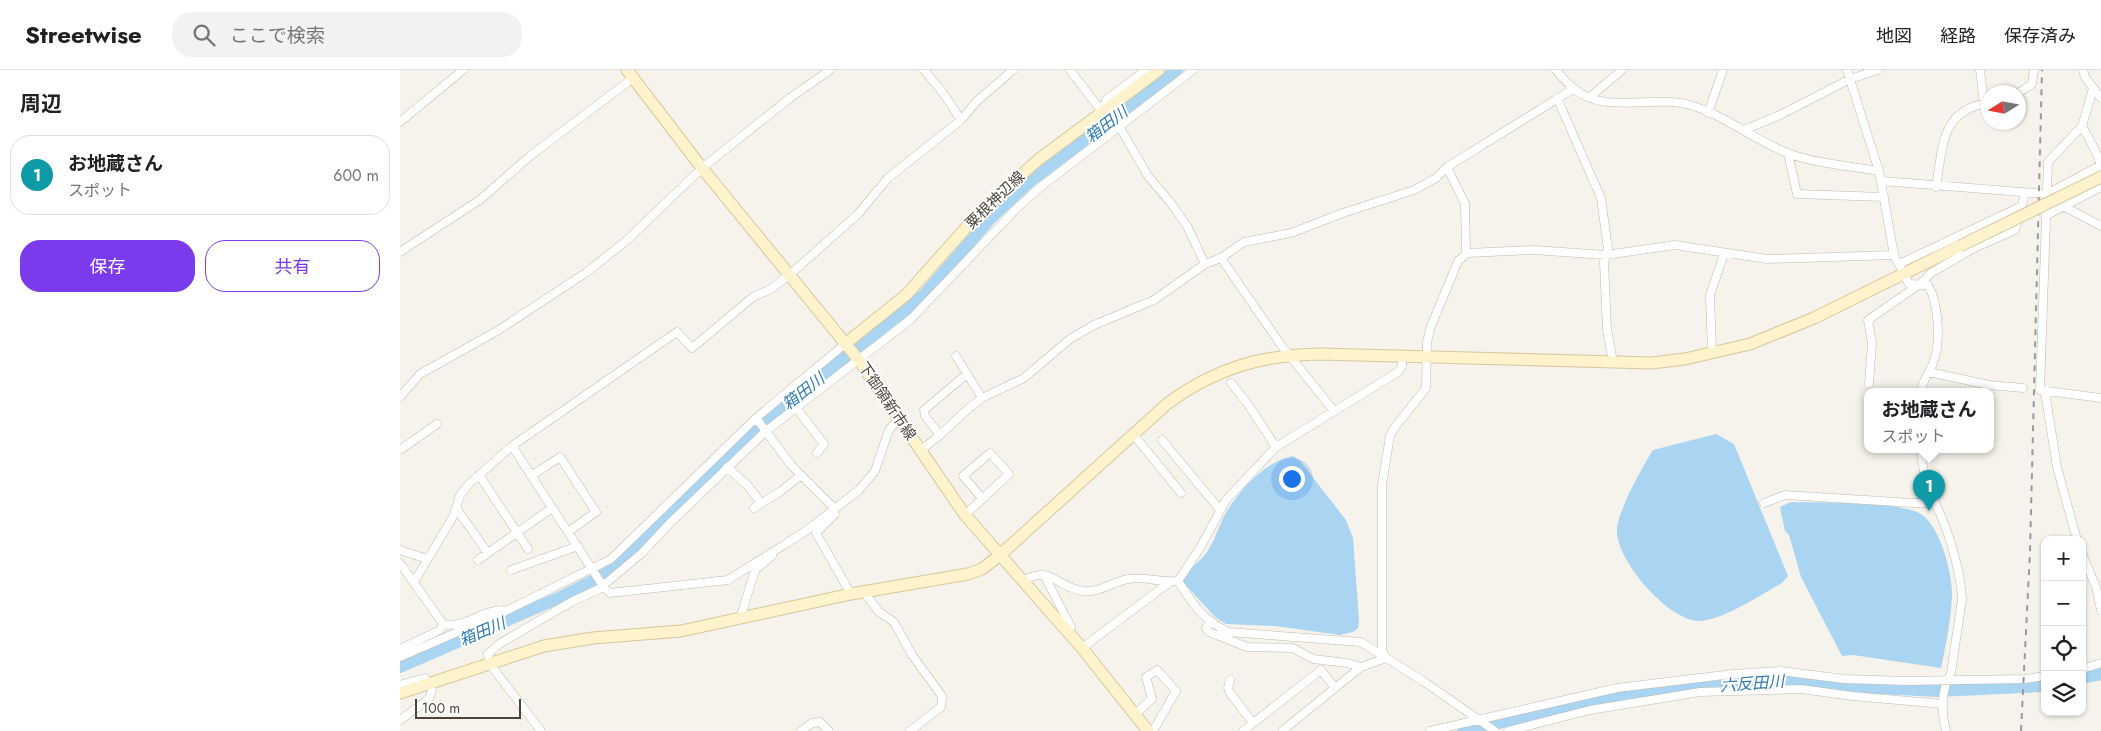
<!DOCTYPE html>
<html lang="ja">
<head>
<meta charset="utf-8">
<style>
	body { margin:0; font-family:Jost,"Noto Sans JP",sans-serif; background:#f2f2f2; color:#202124 }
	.controls { position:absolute; right:15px; bottom:15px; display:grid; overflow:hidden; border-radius:10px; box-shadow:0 1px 4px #0004 }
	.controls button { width:45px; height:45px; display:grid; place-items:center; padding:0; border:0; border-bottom:1px solid #e0e0e0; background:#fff; color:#202124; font:25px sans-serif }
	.compass { position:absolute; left:1581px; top:15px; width:45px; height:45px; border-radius:50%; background:#fff; box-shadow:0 1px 4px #0004; rotate:259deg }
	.scale { position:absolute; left:15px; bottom:12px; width:106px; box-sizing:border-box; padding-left:5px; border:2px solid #4b4439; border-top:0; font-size:14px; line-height:18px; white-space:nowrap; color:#4b4439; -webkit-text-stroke:4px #fff; paint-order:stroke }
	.you { position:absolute; left:891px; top:408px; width:18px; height:18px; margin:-12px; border:4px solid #fff; border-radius:50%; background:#1a73e8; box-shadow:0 0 0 8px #1a73e833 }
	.badge { display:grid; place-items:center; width:32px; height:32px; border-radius:50%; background:#7c3aed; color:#fff; font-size:16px; font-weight:700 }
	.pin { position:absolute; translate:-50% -41px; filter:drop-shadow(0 1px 2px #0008) }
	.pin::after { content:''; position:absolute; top:26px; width:18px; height:15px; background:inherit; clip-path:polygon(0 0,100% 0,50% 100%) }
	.popup { position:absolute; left:1464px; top:318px; width:130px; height:65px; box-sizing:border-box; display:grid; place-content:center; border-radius:10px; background:#fff; filter:drop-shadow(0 1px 4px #0005); font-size:16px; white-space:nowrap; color:#757577 }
	.popup b { font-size:19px; color:#202124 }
	.popup::after { content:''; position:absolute; left:50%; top:100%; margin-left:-10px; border:10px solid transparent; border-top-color:#fff }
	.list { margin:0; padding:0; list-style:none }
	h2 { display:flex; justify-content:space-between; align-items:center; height:65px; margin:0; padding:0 20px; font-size:21px }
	h2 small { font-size:16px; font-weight:400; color:#757577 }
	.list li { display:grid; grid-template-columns:32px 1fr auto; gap:15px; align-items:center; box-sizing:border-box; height:80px; margin:0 10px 10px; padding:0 10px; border:1px solid #e0e0e0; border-radius:20px }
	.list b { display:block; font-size:19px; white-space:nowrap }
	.list p { margin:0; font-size:16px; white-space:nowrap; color:#757577 }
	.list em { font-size:16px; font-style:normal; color:#757577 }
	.actions { display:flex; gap:10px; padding:15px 20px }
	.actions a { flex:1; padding:11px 0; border:1px solid #7c3aed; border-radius:20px; text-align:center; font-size:18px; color:#7c3aed }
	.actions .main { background:#7c3aed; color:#fff }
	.icon { flex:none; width:28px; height:28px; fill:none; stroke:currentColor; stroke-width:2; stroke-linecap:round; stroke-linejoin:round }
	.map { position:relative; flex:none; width:1701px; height:661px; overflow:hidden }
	header { display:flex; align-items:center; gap:30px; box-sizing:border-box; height:70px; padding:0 25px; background:#fff; border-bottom:1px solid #e0e0e0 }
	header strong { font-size:24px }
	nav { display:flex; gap:28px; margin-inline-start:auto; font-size:18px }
	.search { width:350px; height:45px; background:#f2f2f2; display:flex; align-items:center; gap:12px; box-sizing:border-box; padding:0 18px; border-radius:20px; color:#757577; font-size:19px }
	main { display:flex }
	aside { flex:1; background:#fff }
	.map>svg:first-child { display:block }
	.water { fill:#a9d4f2 }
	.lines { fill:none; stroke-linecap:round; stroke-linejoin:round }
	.river { stroke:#a9d4f2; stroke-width:12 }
	.street-casing { stroke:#c2bbae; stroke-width:9 }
	.secondary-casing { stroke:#d6c79b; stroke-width:13 }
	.street { stroke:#fff; stroke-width:8 }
	.secondary { stroke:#fff3cd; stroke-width:11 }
	.rail { stroke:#9a9a9a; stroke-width:2; stroke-dasharray:6 6; stroke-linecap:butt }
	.secondary-bridge-casing { stroke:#d6c79b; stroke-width:13; stroke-linecap:butt }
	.secondary-bridge { stroke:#fff3cd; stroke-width:11 }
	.labels { text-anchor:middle; stroke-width:4; stroke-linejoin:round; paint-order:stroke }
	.street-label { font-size:15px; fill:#4b4439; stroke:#fff }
	.water-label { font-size:16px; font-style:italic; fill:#2e7ab2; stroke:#fff }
</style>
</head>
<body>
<header>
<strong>Streetwise</strong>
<div class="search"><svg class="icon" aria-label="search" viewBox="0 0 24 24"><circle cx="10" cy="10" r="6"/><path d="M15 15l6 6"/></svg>ここで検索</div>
<nav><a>地図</a><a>経路</a><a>保存済み</a></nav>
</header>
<main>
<aside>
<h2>周辺<small></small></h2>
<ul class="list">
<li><span class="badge" style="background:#0f9aa8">1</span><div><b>お地蔵さん</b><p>スポット</p></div><em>600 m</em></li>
</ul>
<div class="actions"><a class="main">保存</a><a>共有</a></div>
</aside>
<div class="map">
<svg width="1701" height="661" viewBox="0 0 1701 661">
	<rect width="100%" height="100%" fill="#f6f3ec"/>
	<!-- water -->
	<path class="water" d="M1316,364l18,10 54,132 -6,7c-20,11 -60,38 -83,38 -31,-1 -80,-58 -82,-88 -2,-18 26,-67 36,-83z
		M893,386l7,5 46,59 7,18 6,82 -1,8 -5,4 -13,3 -65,-9 -49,-2 -11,-7 -32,-35c3,-12 17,-20 24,-30 9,-13 12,-28 20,-41 15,-24 39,-50 66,-55z
		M1391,432c32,1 98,-1 126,10 22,8 36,62 35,84 -1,23 -6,49 -11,72l-88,-13 -11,1 -41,-79 -12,-42 -4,-4 -5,-24z"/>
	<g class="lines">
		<!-- river -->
		<path class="river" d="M0,597l163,-71 44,-23 16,-12 143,-141 158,-125 65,-75 39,-37 149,-113
			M1682,608l19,-4
			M1063,661l174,-39 94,-8 64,-4 64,7 79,4 107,-5"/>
		<!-- street casing -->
		<g class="street-casing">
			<path id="street" d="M524,0l19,23 18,27
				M670,0l33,43
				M1156,0c5,6 10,12 16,17 31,29 81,7 118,18 35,10 65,36 100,49 29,10 59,12 89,17
				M1447,0l32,101 15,84 15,29 19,1c11,18 13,59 5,78 -4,11 -11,17 -12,29
				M1580,0l4,34
				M1683,0l2,7 16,21
				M1693,19l-11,37 -34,36 -8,228 61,8
				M1618,23l14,-9 2,-14
				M1190,27l32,-27
				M1157,28l44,100 7,51 -4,13 3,67 6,33
				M706,40l13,16 29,50 22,26 17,24 18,38
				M703,41l3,-11 40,-30
				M1308,43l15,-43
				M0,52l63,-52
				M1682,56l10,18 9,20
				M1344,60l38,-16 68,-35 28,-9
				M1388,83l9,41 87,3
				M1047,97l18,37 1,49
				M1482,111l165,13 54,-29
				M1536,117c7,-39 4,-77 52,-84
				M1663,136l38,20
				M1645,146l56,-29
				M0,182l81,-53 49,-43 103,-78
				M821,188l60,87 53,66
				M1499,194l123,-58
				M1312,282l-2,-57 14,-41
				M556,286l26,42
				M1529,302l60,13 34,3
				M831,313l16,20 29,44
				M1469,314l3,-41 -4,-23 52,-36 11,-11 45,-26 39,-17 10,-36
				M1645,322l12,75 20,73
				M0,327l20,-23 77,-43 90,-59 39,-31 76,-73 88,-70 40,-28
				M396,338l28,36 -7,9
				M356,348l35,47 44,44
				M733,364l48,59
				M540,365l-15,-19 -1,-6 43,-36
				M762,370l58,70
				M112,376l91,140 7,7 118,-13 78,-49 53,-41 16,-19 14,-41 10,-12
				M0,380l37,-26
				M1521,380c1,25 10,43 20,66 10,23 20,59 21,83l-11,74c-10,16 -10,40 -5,58
				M520,381l20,-16 29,-27 13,-10 42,-20 46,-39 24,-14 60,-25 51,-36 16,-6 23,-16 47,-9 52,-20 71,-23 22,-12 11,-11 126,-78
				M327,397l21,19 13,17
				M79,405l49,74
				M131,406l29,-19 36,55 -28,20
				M1364,433l21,-8 128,8h12l8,-3
				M56,438l32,45 64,-45
				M354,438l27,-17 20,-16
				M435,444l-19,19 35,61
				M565,445l44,-41 -19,-21 -27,23 19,22
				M0,480l27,9
				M1682,484l14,33 5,23
				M78,490l10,-7
				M0,493l43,61
				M111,500l67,-24
				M644,505l27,52 -2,6
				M623,511c28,-17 34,7 60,10 16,2 29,-9 45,-12 16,-3 33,4 50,2l22,-33 26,-48 50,-53 122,-75 4,-6v-11
				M778,511c16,24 23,37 50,51l133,10 62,39 72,50
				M14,512l40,-67 6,-20 9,-11 43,-38 162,-112 3,-2 15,16 61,-51 18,-8 23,-18 64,-57 30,-36 73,-58 15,-18 37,-32
				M464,522l15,20 15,10 18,33 30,41 -1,11 -31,24
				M340,549l15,-49 17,-14
				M810,553l-4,5 3,4 38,15 46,1 20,11 34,4 14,4
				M682,578l88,-66
				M0,579l40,-19 3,-6c21,5 37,-13 58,-14
				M0,587l108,-47 103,-51 145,-141 89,-74
				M986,588l-4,-8v-165l8,-49 5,-9 31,-39 1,-46 3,-13 28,-68 10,-8 65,-3 73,5 69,-10 92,14 127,-4
				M1682,599l19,-6
				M830,610l-2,8 2,5 23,30
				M0,615l25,-7 7,12 -3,9 -29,21
				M735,644l17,-15 -6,-22 11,-7 19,21 -23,40
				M141,661l-52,-68 -1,-9 11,-10 72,-42 28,-13 43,-36 28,-30 96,-92 144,-111 108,-113 20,-18 155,-119
				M401,661l11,-8 8,-1 9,9
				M843,661l78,-61 14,18
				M882,661l79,-64 25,-9
				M1030,661l187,-43 116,-14 47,-3 64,8 64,2 117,-2 20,-3
				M1108,661l82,-21 110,-18 101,-3 51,7 91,8"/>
		</g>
		<!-- secondary casing -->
		<g class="secondary-casing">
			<path id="secondary" d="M227,0l75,98 156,191 107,156 117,133 66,83
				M445,274l61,-49 76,-85 56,-50 121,-90
				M0,623l144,-47 49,-8 88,-7 170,-37 117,-20 14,-5 18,-14 168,-152c48,-35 93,-48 152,-49l331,9 34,-4 65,-15 64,-26 146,-72"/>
		</g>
		<!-- street -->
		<use href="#street" class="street"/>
		<!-- secondary -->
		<use href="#secondary" class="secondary"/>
		<!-- rail -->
		<path class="rail" d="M1621,661l9,-179 12,-482"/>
		<!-- secondary-bridge casing -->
		<g class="secondary-bridge-casing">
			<path id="secondary-bridge" d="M1560,176l141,-69"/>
		</g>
		<!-- secondary-bridge -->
		<use href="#secondary-bridge" class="secondary-bridge"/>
	</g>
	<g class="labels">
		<!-- street labels -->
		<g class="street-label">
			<text transform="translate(595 130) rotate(-44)" y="5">粟根神辺線</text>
			<text transform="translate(487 331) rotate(56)" y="5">下御領新市線</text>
		</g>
		<!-- water labels -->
		<g class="water-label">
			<text transform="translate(706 54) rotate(-37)" y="6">箱田川</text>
			<text transform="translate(403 321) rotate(-38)" y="6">箱田川</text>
			<text transform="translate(82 561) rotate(-23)" y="6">箱田川</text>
			<text transform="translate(1352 613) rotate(-4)" y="6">六反田川</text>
		</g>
	</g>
</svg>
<div class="controls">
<button>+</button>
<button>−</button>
<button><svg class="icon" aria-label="locate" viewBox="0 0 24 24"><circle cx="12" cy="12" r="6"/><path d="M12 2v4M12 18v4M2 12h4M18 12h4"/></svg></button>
<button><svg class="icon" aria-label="layers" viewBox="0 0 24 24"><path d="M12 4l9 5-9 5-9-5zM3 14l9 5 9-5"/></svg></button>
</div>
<svg class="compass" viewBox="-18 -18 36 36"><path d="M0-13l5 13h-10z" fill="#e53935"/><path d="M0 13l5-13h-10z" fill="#757577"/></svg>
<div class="scale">100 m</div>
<div class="you"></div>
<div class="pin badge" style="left:1529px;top:441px;background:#0f9aa8">1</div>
<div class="popup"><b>お地蔵さん</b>スポット</div>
</div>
</main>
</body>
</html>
